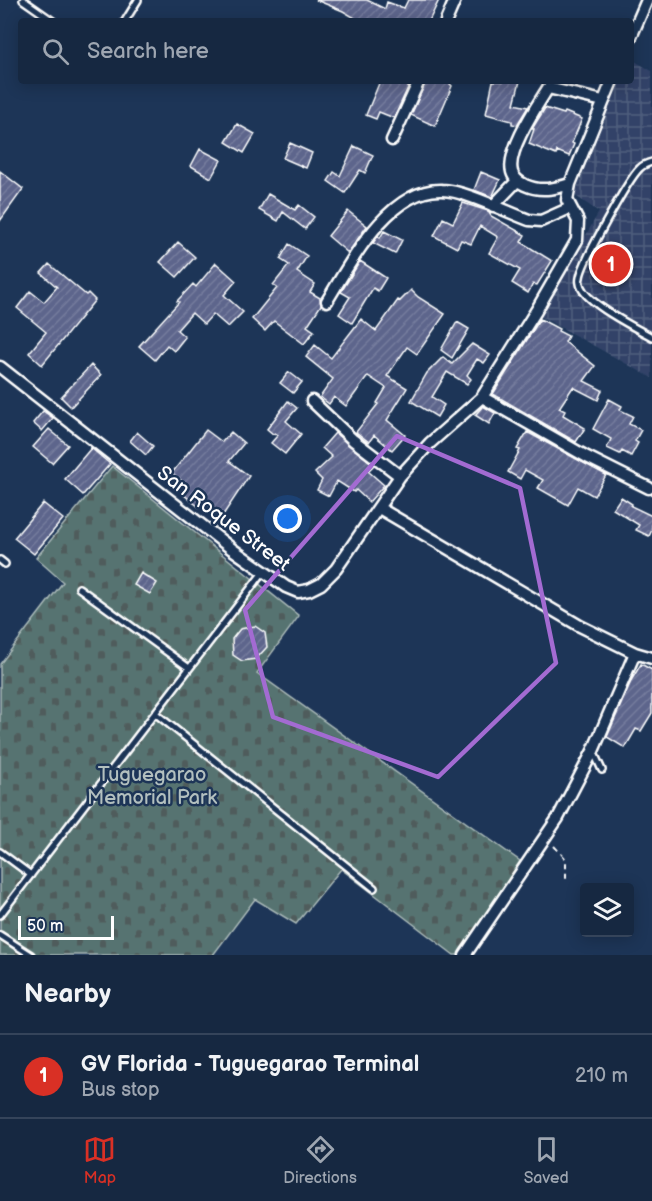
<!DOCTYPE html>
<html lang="en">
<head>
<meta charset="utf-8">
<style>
	body { margin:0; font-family:"Balsamiq Sans",sans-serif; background:#1f3048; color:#f1f3f6 }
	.controls { position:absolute; right:18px; bottom:18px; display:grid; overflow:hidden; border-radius:6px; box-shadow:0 3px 15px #0003 }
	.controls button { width:54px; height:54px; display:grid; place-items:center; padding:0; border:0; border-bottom:2px solid #35445a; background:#162841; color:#f1f3f6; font:30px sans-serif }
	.scale { position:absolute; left:18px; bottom:15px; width:96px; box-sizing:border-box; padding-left:6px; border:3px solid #fff; border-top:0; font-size:16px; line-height:21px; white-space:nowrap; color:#fff; -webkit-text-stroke:4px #1d3557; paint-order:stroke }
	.you { position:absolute; left:288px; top:519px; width:21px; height:21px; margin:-15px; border:4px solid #fff; border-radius:50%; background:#1a73e8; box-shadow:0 0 0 9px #1a73e833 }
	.badge { display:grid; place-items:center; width:39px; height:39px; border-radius:50%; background:#d93025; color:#fff; font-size:20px; font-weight:700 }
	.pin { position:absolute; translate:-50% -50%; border:3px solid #fff; box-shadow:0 2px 6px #0006 }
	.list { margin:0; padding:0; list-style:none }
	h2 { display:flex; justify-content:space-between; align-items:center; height:78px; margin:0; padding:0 24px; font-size:26px }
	h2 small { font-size:20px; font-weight:400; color:#9ea6b1 }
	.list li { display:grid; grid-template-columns:39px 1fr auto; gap:18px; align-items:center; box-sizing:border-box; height:84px; padding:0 24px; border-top:2px solid #35445a }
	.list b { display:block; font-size:22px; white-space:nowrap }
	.list p { margin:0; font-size:20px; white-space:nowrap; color:#9ea6b1 }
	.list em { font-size:20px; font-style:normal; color:#9ea6b1 }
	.icon { flex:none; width:33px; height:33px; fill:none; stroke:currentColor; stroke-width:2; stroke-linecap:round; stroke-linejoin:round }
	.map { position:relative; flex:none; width:652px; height:955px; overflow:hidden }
	.search { position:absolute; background:#162841; box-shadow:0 3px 15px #0003; left:18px; right:18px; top:18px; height:66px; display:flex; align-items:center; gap:15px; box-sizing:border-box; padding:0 21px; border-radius:6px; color:#9ea6b1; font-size:22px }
	.sheet { height:162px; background:#162841 }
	nav { display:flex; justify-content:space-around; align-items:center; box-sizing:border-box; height:84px; border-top:2px solid #35445a; background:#162841; font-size:16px; color:#9ea6b1 }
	nav a { display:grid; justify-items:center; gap:3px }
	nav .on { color:#d93025 }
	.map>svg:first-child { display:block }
	.industrial { fill:url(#industrial-grid) }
	.cemetery { fill:url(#cemetery-stones); stroke:#aab9b8; stroke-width:1.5 }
	.building { fill:url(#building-hatch); stroke:#fff; stroke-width:1.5 }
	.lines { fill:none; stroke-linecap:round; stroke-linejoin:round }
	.service-casing { stroke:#fff; stroke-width:10 }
	.minor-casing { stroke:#fff; stroke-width:15 }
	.path { stroke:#fff; stroke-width:2; stroke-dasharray:6 4.5; stroke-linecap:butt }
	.service { stroke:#1d3557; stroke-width:5 }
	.minor { stroke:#1d3557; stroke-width:10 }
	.marked { fill:none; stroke:#a36bd2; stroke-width:4.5; stroke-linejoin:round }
	.labels { text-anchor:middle; stroke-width:5; stroke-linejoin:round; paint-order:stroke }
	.street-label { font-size:20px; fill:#fff; stroke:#1d3557 }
	.park-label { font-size:20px; fill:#b3c0bf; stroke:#1d3557 }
</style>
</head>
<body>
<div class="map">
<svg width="652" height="955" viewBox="0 0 652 955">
	<defs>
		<pattern id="industrial-grid" width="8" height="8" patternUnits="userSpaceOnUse" patternTransform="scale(1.5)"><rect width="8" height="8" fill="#304367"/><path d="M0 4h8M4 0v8" fill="none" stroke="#4f5f7e"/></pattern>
		<pattern id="cemetery-stones" width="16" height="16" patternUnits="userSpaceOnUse" patternTransform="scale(1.5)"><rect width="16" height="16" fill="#567371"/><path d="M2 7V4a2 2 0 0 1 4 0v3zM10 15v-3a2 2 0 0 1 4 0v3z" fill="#505c5b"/></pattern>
		<pattern id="building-hatch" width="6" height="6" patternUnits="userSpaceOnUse" patternTransform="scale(1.5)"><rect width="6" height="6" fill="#5d658c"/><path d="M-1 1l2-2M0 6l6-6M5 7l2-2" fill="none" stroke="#757c9d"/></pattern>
	</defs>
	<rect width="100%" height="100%" fill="#1d3557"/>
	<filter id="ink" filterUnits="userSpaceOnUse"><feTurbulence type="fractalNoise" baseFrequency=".0167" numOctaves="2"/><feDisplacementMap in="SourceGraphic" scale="12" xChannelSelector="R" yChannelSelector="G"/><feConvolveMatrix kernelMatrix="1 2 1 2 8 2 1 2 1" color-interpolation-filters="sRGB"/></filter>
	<g filter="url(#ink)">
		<!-- industrial -->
		<path class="industrial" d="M631,59l21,12v307l-112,-62 59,-104 -25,-17 46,-114h11z"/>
		<!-- cemetery -->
		<path class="cemetery" d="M112,466l187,150 -42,57 263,188 -59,94h-7l-113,-86 -45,55 -41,-25 -42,56h-213v-291l63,-82 -27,-24z"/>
		<!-- building -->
		<path class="building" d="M316,0h51l18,9 2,-7 17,6 4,-8h31l-10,21h-69l-17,-10z
			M380,81h31l-17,37 -15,-6 -3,7 -10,-4z
			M426,81h25l-1,3 2,2 -17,40 -24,-11z
			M493,81h27l-6,23 14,3 -11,18 -5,-1v-3l-26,-7z
			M545,108l19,6 1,-2 17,7 -10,24 2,1 -5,12 -12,-5 -1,4 -27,-11 5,-15h-2z
			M237,124l18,10 -11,19 -18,-11z
			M290,143l22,10 -6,15 -23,-10z
			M354,146l19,9 -8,18 -5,-3 -15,23 -17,-12 6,-9 6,4z
			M200,149l21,11 -10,18 -20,-12z
			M0,171l23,18 -23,32z
			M481,172l19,8 -8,17 -18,-7z
			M268,194l27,16 4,-5 15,12 -9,12 -22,-17 -5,9 -19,-11z
			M463,203l25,8 3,5 34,19 -4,7 31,19 -15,24 -4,-1 -5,9 -16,-10 8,-13 -31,-17 9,-16 -18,-11 -9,18 -10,-4 -4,8 -23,-12 9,-18 10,5z
			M348,211l19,15 -19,27 -20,-17z
			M384,231l18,9 -7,14 -22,-11 5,-7 2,2z
			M178,242l17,15 -18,20 -17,-15z
			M289,244l18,12 -10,16 18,12 -5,8 10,6 1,7 -14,21 7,5 -10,13 -30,-23 -9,10 -13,-12 25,-31 -4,-3 16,-20 -9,-6z
			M360,261l26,17 -8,13 -5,-3 -21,35 -13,-9 11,-17 -9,-5z
			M216,263l20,18 -12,14 19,17 -15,15 -15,-13 -9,10 -12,-11 -15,17 8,7 -11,14 -7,-6 -12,15 -16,-14 40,-44 -2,-1 16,-17 3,3z
			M49,264l37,31 2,-2 7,7 -53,65 -13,-12 17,-21 -29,-24 13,-17 14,11 13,-15 -16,-14z
			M411,290l7,7 27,17 -28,40 -10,-7 -20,29 20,12 -20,32 18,15 -13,15 -18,-15 -5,7 -13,-10 22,-28 -1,-1 9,-15 -18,-12 -22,30 -12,-9 -5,7 -9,-7 13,-18 -27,-22 9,-12 16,13 30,-39 15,12 22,-31 2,1z
			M540,319l19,10 -1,2 10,5 -3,6 30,24 -11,15 18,9 -4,10 -25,-13 -14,21 6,3 -2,4 22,13 -9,14 -83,-48z
			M457,322l12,7 -17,29 -11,-8z
			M472,344l18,11 -6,8 -7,-4 -10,16 4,4 -4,5 -20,-12 -15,25 12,8 -7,12 -26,-16 16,-28 16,-16 9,7z
			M91,365l10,10 -30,32 -10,-10z
			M289,372l13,10 -9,11 -13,-10z
			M609,399l13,7 -2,4 13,6 -4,8 12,6 -6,11 3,2 -7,13 -9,-5 -2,3 -13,-6 4,-9 -18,-10z
			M288,401l9,7 -11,13 15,13 -16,20 -14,-11 7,-8 -3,-2 -2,1 -6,-5z
			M483,406l12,7 -6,11 -14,-9z
			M43,411l10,7 -11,13 -9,-8z
			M49,429l19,16 -16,18 -19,-16z
			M206,430l16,12 9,-10 13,11 -15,18 20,15 -26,39 -20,-13 -4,5 -16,-13 5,-8 -16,-13z
			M137,432l16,14 -7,9 -16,-14z
			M527,432l79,43 -12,21 -16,-9 -10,18 -30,-17 5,-8 -18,-10 -5,9 -12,-7 12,-22 -3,-1z
			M335,433l39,32 -6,6 16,14 -15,17 -13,-12 -2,2 -17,-11 -8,15 -12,-6 5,-10 -7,-7 17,-16 -10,-9z
			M91,448l19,16 -27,31 -18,-16z
			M621,497l11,7 -1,2 21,10v14l-3,6 -13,-6 3,-5 -26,-16z
			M43,503l20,16 -29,35 -20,-16z
			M141,573l16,10 -7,11 -16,-9z
			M255,626l10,7 2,14 -11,12 -14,2 -9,-6 -1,-16 8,-10z
			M641,664l11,6v43l-11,18 -5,-2 -11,19 -18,-11 25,-58z"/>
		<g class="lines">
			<!-- service casing -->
			<g class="service-casing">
				<path id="service" d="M23,0l30,21
					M125,21l13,-21
					M652,162c-4,1 -9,3 -12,6 -11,10 -59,96 -60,110 -1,1 0,7 1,9 7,17 54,41 71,50
					M0,560l5,4
					M79,588l110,80
					M155,713l219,175
					M593,751l9,19
					M0,852l31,23
					M0,915l264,-344
					M0,935l31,20"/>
			</g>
			<!-- minor casing -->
			<g class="minor-casing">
				<path id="minor" d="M446,21l9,-21
					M631,37l16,-37
					M392,140l27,-59
					M570,184c-16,5 -30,8 -45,1 -6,-3 -11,-6 -13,-13 -6,-21 25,-66 36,-84l55,13
					M493,206l24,-25
					M327,301c24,-39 62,-113 115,-111 21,0 65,22 87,30l12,1 29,-13
					M0,367l232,182 54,38 12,5 11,-2 12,-6 15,-15 64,-93 30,-33 52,-46 54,-86 41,-71 1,-19 -11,-21 3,-16 42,-103
					M482,397l105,60 62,31
					M312,401l41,39 47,36
					M379,508l201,118 55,27 17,5
					M465,955l93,-137 35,-67 42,-98"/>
			</g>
			<!-- path -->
			<path class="path" d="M554,846l12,13v23"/>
			<!-- service -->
			<use href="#service" class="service"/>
			<!-- minor -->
			<use href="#minor" class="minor"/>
		</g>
	</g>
	<!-- marked area -->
	<path class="marked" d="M397,436l123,52 36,175 -118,114 -165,-60 -28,-107z"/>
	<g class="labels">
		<!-- street labels -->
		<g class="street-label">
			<text transform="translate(224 518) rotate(37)" y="7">San Roque Street</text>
		</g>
		<!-- park labels -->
		<g class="park-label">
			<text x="152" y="781">Tuguegarao<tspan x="152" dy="23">Memorial Park</tspan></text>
		</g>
	</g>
</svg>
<div class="controls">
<button><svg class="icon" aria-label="layers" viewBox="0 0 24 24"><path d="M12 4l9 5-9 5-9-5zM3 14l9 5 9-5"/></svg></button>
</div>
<div class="scale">50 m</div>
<div class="you"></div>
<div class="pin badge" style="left:611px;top:264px">1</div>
<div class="search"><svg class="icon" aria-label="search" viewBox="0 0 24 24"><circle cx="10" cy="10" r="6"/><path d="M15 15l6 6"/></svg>Search here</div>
</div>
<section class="sheet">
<h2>Nearby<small></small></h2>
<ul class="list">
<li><span class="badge">1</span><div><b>GV Florida - Tuguegarao Terminal</b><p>Bus stop</p></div><em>210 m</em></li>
</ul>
</section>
<nav>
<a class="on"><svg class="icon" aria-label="map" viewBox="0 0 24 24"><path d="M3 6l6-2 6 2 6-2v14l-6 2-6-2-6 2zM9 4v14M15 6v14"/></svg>Map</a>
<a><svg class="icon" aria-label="directions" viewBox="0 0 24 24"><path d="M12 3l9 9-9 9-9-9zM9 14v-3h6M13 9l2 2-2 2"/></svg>Directions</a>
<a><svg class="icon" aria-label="saved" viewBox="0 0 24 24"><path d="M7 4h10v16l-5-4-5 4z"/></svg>Saved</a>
</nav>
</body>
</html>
